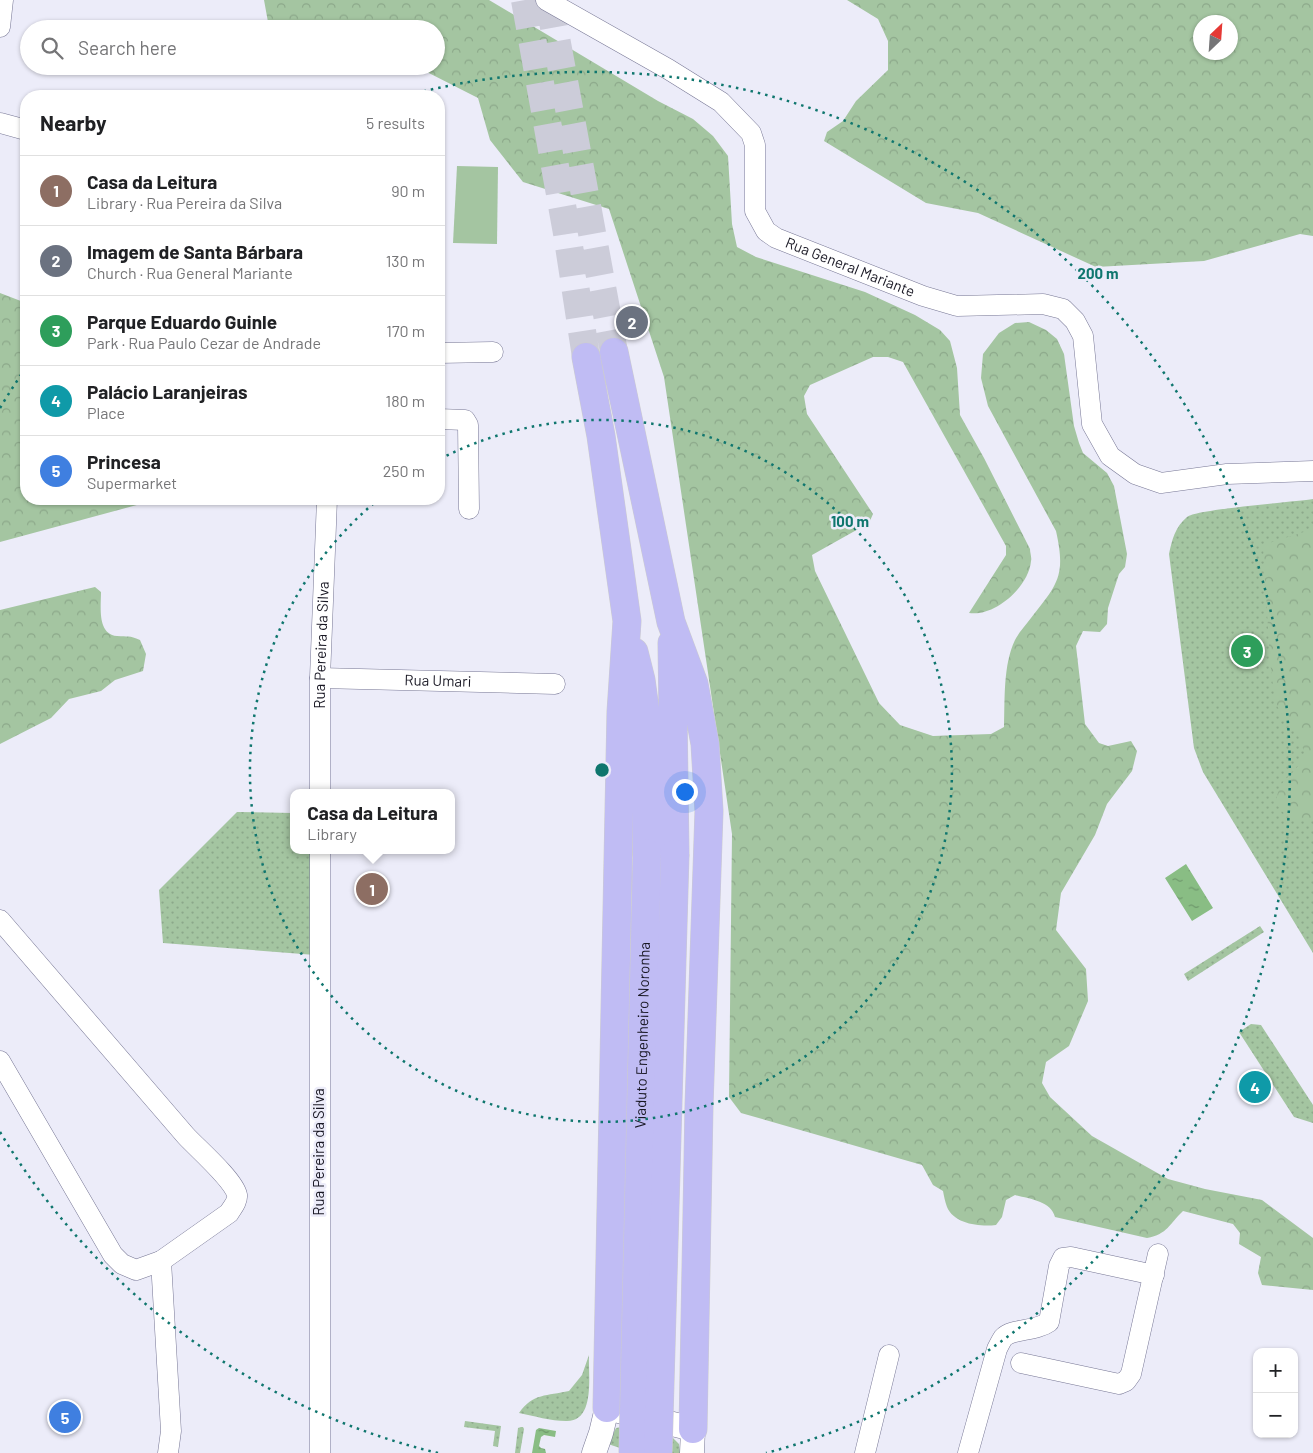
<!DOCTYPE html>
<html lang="en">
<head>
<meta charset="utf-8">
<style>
	body { margin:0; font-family:Barlow,sans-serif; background:#f2f2f2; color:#202124 }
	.controls { position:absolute; right:15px; bottom:15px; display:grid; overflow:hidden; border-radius:10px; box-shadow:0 1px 4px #0004 }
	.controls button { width:45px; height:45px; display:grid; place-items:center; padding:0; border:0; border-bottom:1px solid #e0e0e0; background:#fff; color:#202124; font:25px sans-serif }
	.compass { position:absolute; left:1193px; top:15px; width:45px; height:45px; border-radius:50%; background:#fff; box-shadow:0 1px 4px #0004; rotate:25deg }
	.you { position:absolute; left:684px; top:791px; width:18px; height:18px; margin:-12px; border:4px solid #fff; border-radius:50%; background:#1a73e8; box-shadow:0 0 0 8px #1a73e833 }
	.badge { display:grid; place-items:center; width:32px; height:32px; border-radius:50%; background:#136a11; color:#fff; font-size:16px; font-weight:700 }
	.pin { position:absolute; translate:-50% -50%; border:2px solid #fff; box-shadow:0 1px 5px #0006 }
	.popup { position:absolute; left:290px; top:789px; width:165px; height:65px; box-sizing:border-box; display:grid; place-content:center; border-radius:10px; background:#fff; filter:drop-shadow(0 1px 4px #0005); font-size:16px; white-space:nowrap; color:#757577 }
	.popup b { font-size:19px; color:#202124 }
	.popup::after { content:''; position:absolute; left:50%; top:100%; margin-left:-10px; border:10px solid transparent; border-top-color:#fff }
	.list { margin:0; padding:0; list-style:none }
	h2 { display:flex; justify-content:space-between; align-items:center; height:65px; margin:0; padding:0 20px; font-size:21px }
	h2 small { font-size:16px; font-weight:400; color:#757577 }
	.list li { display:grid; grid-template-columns:32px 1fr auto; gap:15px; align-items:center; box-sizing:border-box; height:70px; padding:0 20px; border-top:1px solid #e0e0e0 }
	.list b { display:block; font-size:19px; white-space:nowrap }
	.list p { margin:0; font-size:16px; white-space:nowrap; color:#757577 }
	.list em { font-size:16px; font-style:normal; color:#757577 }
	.icon { flex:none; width:28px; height:28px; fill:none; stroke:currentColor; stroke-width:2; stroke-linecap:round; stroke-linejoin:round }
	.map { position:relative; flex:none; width:1313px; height:1453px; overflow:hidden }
	.search { position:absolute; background:#fff; box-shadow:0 1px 4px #0004; left:20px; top:20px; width:425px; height:55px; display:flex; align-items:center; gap:12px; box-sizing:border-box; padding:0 18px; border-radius:28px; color:#757577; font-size:19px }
	.panel { position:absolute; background:#fff; box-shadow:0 1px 4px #0004; left:20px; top:90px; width:425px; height:415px; border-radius:20px }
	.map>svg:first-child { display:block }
	.green { fill:url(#green-dots) }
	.forest { fill:url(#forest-crowns); fill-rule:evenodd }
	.pitch { fill:#a4c5a1 }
	.water { fill:url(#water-ripples) }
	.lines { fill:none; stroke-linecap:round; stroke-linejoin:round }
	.primary-tunnel { stroke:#ccccd9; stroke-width:28; stroke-dasharray:28 14; stroke-linecap:butt }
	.minor-casing { stroke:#777795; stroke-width:21 }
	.tertiary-casing { stroke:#777795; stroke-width:25 }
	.primary-casing { stroke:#cccccf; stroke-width:29 }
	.minor { stroke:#fff; stroke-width:20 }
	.tertiary { stroke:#fff; stroke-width:24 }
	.primary { stroke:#c0bcf4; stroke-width:28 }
	.primary-bridge-casing { stroke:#cccccf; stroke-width:29; stroke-linecap:butt }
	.primary-bridge { stroke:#c0bcf4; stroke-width:28 }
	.ring { fill:none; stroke:#0f766e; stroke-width:2.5; stroke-dasharray:2.5 5 }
	.labels { text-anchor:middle; stroke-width:5; stroke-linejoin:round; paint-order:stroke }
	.street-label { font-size:15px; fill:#181723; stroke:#ececf9 }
	.centre { fill:#0f766e; stroke:#ececf9; stroke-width:2.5 }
	.ring-label { font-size:15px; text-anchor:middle; font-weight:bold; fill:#0f766e; stroke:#ececf9; stroke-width:5; stroke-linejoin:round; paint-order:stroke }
</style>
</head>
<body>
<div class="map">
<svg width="1313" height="1453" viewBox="0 0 1313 1453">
	<defs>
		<pattern id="green-dots" width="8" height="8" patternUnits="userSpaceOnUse" patternTransform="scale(1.25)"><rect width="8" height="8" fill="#a4c5a1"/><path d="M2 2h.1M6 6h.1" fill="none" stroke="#8ca88a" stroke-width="1.8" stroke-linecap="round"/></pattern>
		<pattern id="forest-crowns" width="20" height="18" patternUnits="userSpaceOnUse" patternTransform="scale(1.25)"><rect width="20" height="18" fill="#a4c5a1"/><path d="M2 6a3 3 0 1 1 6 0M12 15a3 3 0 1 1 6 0" fill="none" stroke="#8ca88a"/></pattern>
		<pattern id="water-ripples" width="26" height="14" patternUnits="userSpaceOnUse" patternTransform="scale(1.25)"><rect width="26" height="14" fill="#89bd84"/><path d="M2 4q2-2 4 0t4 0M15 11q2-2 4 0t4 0" fill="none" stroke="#6f996c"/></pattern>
	</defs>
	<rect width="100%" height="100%" fill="#ececf9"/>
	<!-- green -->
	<path class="green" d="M1313,499v454l-110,-181 -9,-24 -25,-194c3,-14 6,-27 18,-37 10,-8 107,-15 126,-18z
		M237,812l56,1v37h21l1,105 -152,-12 -4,-53z
		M1260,926l4,6 -76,49 -4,-7z
		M1251,1024l10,1 52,80v18l-19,-6 -55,-85z
		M589,1355c-1,19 7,67 -23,66 -15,0 -32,-5 -47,-8 14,-20 28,-17 50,-22l13,-16z
		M465,1421l36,5 -3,21 -5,-1 2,-15 -31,-4z
		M521,1427h2l1,2 -4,24h-5l3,-25z
		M622,1427l51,11 6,6 1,9h-45l-27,-9 8,-16z"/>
	<!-- forest -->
	<path class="forest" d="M264,0h225l169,101 35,18 20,17 15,20 4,68 5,23 19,10 109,35 50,23 25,15 10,11 7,27 3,47 24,43 46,91c0,4 2,9 1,12 -2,26 -37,56 -62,52l37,-58v-9l-103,-184 -15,-5h-15l-63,28 -6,11 3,18 66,100 -4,9 -57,32 3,16 64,132 21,22 33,11 58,-2 13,-7c1,-28 -1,-62 11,-87 4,-8 11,-15 16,-22 27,-34 35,-42 25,-87l-68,-125 -7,-28 2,-24 16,-21 16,-10 14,-1 17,8 11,9 7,15 10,72 5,17 4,10 24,20 7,13 13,68 -2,13 -6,7 -11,34 -1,16 -7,8 -17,-1 -7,15 9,78 14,19 9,3 23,-5 6,10 -5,20 -25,33 -12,31 -34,58 -5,37 30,39 2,32 -19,45 -23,16 -4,21 8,14 42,39 76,43 37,10 57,11 51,38v52l-51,-5 -4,-12 3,-16 -22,-13 1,-11 -7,-9 -50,-13c-14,13 -15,23 -36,27l-92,-21c-4,-16 -25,-18 -40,-22l-9,5 -4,17 -6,8c-16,2 -42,-1 -49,-18 -2,-5 -3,-11 -4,-16l-10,-6 -11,-20 -181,-52 -12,-16 3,-263 -68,-457 -55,-168 -86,-27 -33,-42 -12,-42 -59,-30 -43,-2h60v-37h-159l-9,-7z
		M847,0h466v236l-13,-2 -96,27 -108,6 -118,-54 -52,-10 -102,-62 3,-9 16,-11 13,-20 32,-31v-29l-10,-22zM1200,22h30v30h-30z
		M0,293l26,10v196h133l-159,43z
		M1313,529v290c-19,2 -26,1 -37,-16 3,-19 5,-19 18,-32 4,-4 8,-11 11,-17l-9,-24 -12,-12 -9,-16 -5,-41 -7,-116z
		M95,587l6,5c0,15 -4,42 16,44 11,1 12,-1 23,4l6,14 -3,17 -28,9 -14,11 -32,8 -18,19 -51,26v-134z"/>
	<!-- pitch -->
	<path class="pitch" d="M457,166l41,1 -1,77 -44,-1z"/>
	<!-- water -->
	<path class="water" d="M1186,864l27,44 -21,13 -27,-43z
		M539,1428l17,3 -1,6 -11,-2 -3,2 -2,9 2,2 4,1 1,4h-14l4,-23z"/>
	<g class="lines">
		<!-- primary-tunnel -->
		<path class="primary-tunnel" d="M525,0l42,233 19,124
			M549,0l65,352"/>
		<!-- minor casing -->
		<g class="minor-casing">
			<g id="minor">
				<path id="s1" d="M546,0l122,69 53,33 30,31 4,12v66l11,20 10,7 147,58 34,10 86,-2 20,5 12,12 8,15 9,88 18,32 25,18 26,9 66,-9 86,-3"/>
				<path d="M0,27l3,-27"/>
				<path d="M0,123l26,7"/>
				<path d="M439,353l54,-1"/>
				<path d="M439,419l26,1 3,5 1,84"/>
				<path id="s2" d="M320,678l235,6"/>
				<path id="s3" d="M320,793v-115l7,-179"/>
				<path d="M0,920l186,216c11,12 48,44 51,59 1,6 -5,13 -8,18l-68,48"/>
				<path d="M0,1061l113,194 9,9 14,6 25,-9 10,170 -3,22"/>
				<path d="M1021,1363l98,21 7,-3 5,-7 27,-120"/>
				<path d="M320,1453v-603"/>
				<path d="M865,1453l24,-98"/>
				<path d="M968,1453l29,-104c2,-4 4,-8 6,-11 9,-10 32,-6 46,-16l10,-56 4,-8 8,-1 83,18"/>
			</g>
		</g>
		<!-- tertiary casing -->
		<g class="tertiary-casing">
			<path id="tertiary" d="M594,1453l7,-20 6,-25 86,21 -1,24"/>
		</g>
		<!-- primary casing -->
		<g class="primary-casing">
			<path id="primary" d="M614,352l57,270 23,62 11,60 4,67 -10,295 -6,323
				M586,357l15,79 26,185 -6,91 -14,696
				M672,643l3,211
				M634,652l7,28 6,44v129"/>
		</g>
		<!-- minor -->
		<use href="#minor" class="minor"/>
		<!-- tertiary -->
		<use href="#tertiary" class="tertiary"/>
		<!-- primary -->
		<use href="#primary" class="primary"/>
		<!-- primary-bridge casing -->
		<g class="primary-bridge-casing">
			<g id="primary-bridge">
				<path id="s4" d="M633,1453l14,-600"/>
				<path d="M658,1453l17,-599"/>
			</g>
		</g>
		<!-- primary-bridge -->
		<use href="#primary-bridge" class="primary-bridge"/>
	</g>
	<!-- distance rings -->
	<g class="ring">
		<path d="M440 459A351 351 0 1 1 379 499"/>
		<path d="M438 1453A702 702 0 0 1 0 1132M0 408A702 702 0 0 1 23 372M409 95A702 702 0 1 1 766 1453"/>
	</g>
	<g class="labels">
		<!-- street labels -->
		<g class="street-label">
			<text dy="5" stroke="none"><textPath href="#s1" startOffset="439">Rua General Mariante</textPath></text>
			<text dy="5" stroke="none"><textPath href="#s3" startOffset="148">Rua Pereira da Silva</textPath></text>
			<text dy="5" stroke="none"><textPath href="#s2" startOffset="118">Rua Umari</textPath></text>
			<text dy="5" stroke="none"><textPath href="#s4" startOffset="418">Viaduto Engenheiro Noronha</textPath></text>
			<text transform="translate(319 1152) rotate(-90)" y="5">Rua Pereira da Silva</text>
		</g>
	</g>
	<circle cx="602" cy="770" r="8" class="centre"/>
	<g class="ring-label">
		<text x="1098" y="279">200 m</text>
		<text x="850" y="527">100 m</text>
	</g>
</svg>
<div class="controls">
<button>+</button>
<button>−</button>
</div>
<svg class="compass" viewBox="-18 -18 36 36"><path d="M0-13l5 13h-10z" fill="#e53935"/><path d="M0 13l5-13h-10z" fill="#757577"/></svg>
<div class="you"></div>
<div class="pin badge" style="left:372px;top:889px;background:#8d6e63">1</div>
<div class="popup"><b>Casa da Leitura</b>Library</div>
<div class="pin badge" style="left:632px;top:322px;background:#6b7280">2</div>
<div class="pin badge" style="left:1247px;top:651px;background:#2e9e5b">3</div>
<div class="pin badge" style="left:1255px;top:1087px;background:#0f9aa8">4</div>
<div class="pin badge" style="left:65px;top:1417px;background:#3f7fe0">5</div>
<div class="search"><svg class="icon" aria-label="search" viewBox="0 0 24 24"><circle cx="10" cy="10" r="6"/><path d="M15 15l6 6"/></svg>Search here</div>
<section class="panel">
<h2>Nearby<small>5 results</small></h2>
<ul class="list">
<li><span class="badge" style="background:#8d6e63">1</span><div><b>Casa da Leitura</b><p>Library · Rua Pereira da Silva</p></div><em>90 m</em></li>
<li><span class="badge" style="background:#6b7280">2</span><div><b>Imagem de Santa Bárbara</b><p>Church · Rua General Mariante</p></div><em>130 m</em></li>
<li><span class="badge" style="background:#2e9e5b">3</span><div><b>Parque Eduardo Guinle</b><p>Park · Rua Paulo Cezar de Andrade</p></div><em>170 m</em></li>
<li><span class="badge" style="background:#0f9aa8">4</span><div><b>Palácio Laranjeiras</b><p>Place</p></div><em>180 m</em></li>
<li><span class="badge" style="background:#3f7fe0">5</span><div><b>Princesa</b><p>Supermarket</p></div><em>250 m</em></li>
</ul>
</section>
</div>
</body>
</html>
